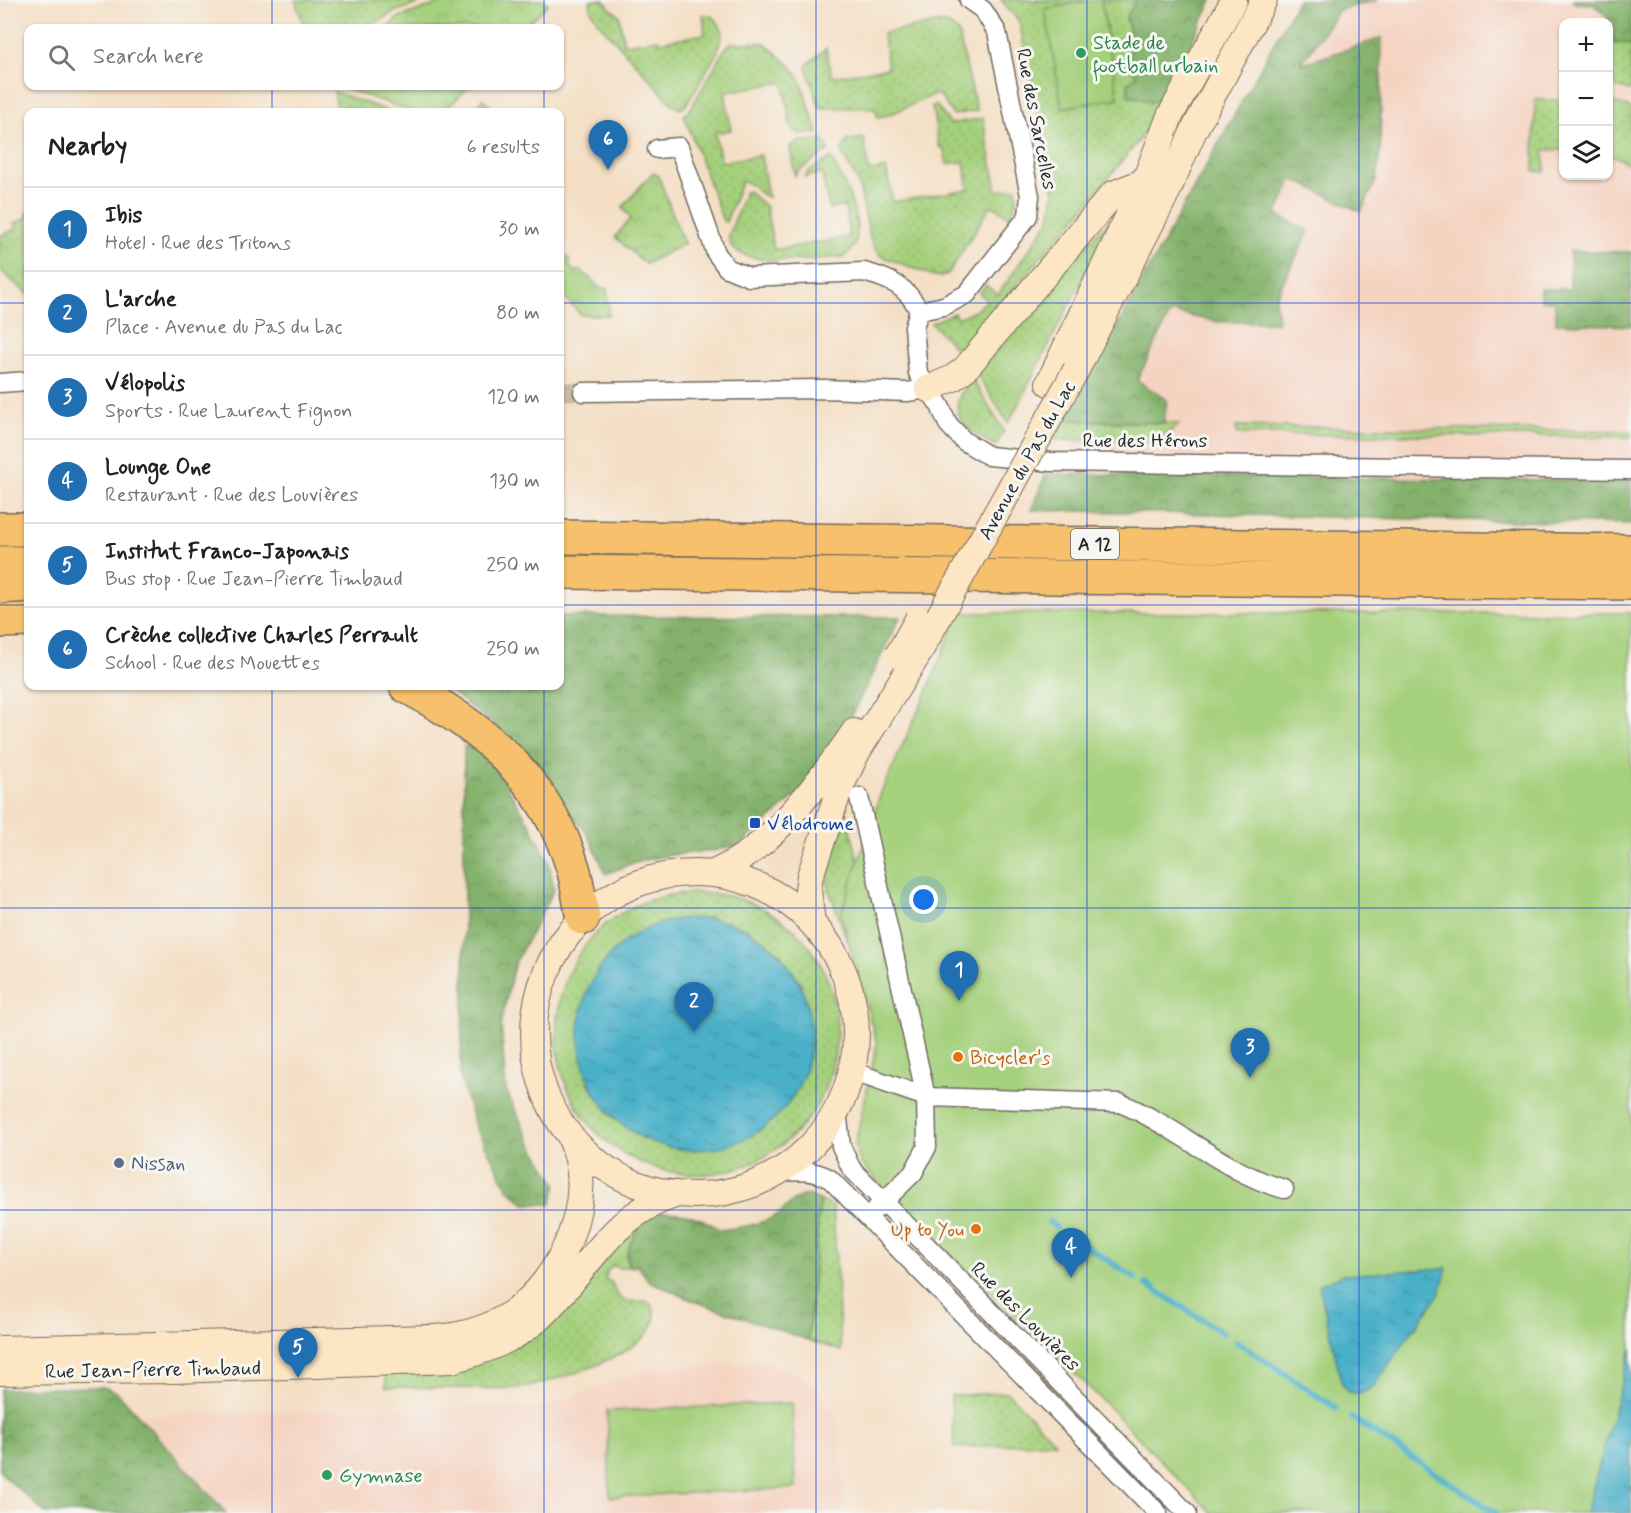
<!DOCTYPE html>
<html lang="en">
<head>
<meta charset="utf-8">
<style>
	body { margin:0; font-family:Mynerve,sans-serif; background:#f6f6f6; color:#202124 }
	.controls { position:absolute; right:18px; top:18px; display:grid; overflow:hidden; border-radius:12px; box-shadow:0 2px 4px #0004 }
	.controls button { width:54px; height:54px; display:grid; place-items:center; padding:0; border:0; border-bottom:2px solid #e0e0e0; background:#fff; color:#202124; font:30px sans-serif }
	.you { position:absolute; left:924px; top:900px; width:21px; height:21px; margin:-15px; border:4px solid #fff; border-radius:50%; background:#1a73e8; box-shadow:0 0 0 9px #1a73e833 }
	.badge { display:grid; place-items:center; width:39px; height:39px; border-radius:50%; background:#1f6fb2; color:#fff; font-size:20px; font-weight:700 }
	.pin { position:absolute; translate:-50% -50px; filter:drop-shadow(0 2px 3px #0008) }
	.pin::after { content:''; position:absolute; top:32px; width:21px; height:18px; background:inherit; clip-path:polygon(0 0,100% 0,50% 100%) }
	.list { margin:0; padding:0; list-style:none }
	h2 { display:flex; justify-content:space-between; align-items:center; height:78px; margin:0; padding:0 24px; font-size:26px }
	h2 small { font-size:20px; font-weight:400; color:#757577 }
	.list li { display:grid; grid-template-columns:39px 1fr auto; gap:18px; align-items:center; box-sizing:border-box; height:84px; padding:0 24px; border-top:2px solid #e0e0e0 }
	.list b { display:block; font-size:22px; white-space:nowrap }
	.list p { margin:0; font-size:20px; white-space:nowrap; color:#757577 }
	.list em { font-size:20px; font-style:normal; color:#757577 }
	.icon { flex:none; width:33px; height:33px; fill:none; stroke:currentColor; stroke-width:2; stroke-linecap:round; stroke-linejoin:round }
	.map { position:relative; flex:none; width:1631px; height:1513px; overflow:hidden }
	.search { position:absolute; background:#fff; box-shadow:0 2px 4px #0004; left:24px; top:24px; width:540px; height:66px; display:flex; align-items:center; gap:15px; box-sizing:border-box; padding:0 21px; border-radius:12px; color:#757577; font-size:22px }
	.panel { position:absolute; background:#fff; box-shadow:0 2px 4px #0004; left:24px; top:108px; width:540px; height:582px; border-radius:12px }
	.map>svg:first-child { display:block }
	.built { fill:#f5d3c1; fill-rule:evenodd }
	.grass { fill:url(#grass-dots); stroke:#687e54; stroke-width:1.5; fill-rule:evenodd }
	.forest { fill:url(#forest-crowns); stroke:#586e4c; stroke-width:1.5 }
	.park { fill:url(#park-crowns); stroke:#687e54; stroke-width:1.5 }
	.pitch { fill:#a5d07c; stroke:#687e54; stroke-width:1.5 }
	.water { fill:url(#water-ripples); stroke:#3a6e7a; stroke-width:1.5 }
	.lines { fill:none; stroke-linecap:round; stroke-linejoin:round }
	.stream { stroke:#49b0c9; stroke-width:6 }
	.street-tunnel { stroke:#ccbba6; stroke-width:18; stroke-dasharray:18 9; stroke-linecap:butt }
	.street-casing { stroke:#716a61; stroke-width:21 }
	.secondary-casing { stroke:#716a61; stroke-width:28 }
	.highway-casing { stroke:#716a61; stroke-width:36 }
	.street { stroke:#fff; stroke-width:18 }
	.secondary { stroke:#fce6c4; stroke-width:26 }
	.highway { stroke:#f7c06c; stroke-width:33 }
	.secondary-bridge-casing { stroke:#716a61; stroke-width:28; stroke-linecap:butt }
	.secondary-bridge { stroke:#fce6c4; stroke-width:26 }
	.grid { fill:none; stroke:#1d4ed8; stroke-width:1.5; stroke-opacity:0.55 }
	.leisure-dot { fill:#2e9e5b; stroke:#f6f6f2; stroke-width:2 }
	.transit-dot { fill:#1a4fb4; stroke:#f6f6f2; stroke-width:2 }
	.food-dot { fill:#e8710a; stroke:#f6f6f2; stroke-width:2 }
	.service-dot { fill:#5c6f8a; stroke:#f6f6f2; stroke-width:2 }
	.labels { text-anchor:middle; stroke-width:6; stroke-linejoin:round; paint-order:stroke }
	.shield { fill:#f6f6f2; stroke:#686867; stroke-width:1.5 }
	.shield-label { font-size:18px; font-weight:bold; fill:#2b2b2b }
	.leisure-label { font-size:20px; fill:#27864d; stroke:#f6f6f2; text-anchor:start }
	.street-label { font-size:20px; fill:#2b2b2b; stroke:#f6f6f2 }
	.transit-label { font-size:20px; fill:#164399; stroke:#f6f6f2; text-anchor:start }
	.food-label { font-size:20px; fill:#c56008; stroke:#f6f6f2; text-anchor:start }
	.service-label { font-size:20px; fill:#4e5e75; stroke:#f6f6f2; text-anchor:start }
</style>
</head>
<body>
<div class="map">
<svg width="1631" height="1513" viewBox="0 0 1631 1513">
	<defs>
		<pattern id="grass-dots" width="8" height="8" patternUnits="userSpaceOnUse" patternTransform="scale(1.5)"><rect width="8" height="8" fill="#a5d07c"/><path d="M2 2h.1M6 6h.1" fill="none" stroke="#8eb36b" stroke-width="1.8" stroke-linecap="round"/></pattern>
		<pattern id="forest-crowns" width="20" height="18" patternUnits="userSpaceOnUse" patternTransform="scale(1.5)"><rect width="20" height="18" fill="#84b26c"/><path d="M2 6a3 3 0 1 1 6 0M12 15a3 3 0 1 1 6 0" fill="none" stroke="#6c9159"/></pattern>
		<pattern id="park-crowns" width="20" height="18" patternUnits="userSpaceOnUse" patternTransform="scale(1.5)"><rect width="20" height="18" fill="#a5d07c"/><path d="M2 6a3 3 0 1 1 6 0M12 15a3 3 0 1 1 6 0" fill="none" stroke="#8eb36b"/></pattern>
		<pattern id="water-ripples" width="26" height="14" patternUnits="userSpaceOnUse" patternTransform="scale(1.5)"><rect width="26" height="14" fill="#49b0c9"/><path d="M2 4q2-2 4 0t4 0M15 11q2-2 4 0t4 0" fill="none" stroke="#3d8fa3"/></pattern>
	</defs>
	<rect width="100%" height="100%" fill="#f6f6f2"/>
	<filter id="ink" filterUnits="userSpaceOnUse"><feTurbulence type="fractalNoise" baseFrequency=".0167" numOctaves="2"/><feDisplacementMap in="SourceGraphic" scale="12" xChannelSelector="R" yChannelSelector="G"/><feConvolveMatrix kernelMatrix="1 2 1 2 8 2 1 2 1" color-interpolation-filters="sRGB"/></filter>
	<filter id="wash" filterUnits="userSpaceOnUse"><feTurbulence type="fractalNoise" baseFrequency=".008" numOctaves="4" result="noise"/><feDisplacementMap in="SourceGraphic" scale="24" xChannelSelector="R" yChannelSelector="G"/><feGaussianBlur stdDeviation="1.35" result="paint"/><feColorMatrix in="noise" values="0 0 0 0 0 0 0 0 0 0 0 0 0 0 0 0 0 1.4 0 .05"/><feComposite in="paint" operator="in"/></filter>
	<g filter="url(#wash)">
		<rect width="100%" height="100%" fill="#f4dfc5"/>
		<!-- built -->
		<path class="built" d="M1317,0h314v508l-592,3zM1564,22h44v154h-44z
			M756,1362l19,3 22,7 17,13 15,19 11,25 4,84h-618l-89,-98 362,-8 17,2 30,-3 104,-38z"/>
		<!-- grass -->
		<path class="grass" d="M295,0h133l-34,12 -29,16h-60z
			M590,0h14l6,8 9,7 5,29 34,-5 1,3 46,-8 -2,-19c12,-1 15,7 20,17l-6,21 -32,54 -5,2 -7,-4 -76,-84 -6,-11z
			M1001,0h92l-48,9 18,99 55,-10 -17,-98h35l-9,17 5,26 -5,21 10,11 13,27 10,-2 -20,39 -65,80 -117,132 -27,-28 23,-10 3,5 18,-7 12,-11 -8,-7 7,-8 12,10 52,-76 4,-28 -35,-170z
			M937,23l11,1 10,8 19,79 -24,4 -13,-20h-7l-44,20 -11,2 -4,-9h-54l-14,-42 20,-18 6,29 56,-9 -5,-35z
			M731,43h34l27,24 8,12 18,54 -17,1 -6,-2 -5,-8 -7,-42 -58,10 6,38 -16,3 6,29 40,-7 7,42c-11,-3 -15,-16 -27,-15l-15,40 -3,-1 -39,-106 6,-5 34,-60z
			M1613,43l18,1v47l-18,-5 -2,-21h-2v-19z
			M334,92l58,20h-54z
			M483,99l13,13h-25z
			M1535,100h28v50h-19l1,22 -11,-1z
			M1611,102l20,6v57l-22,-12z
			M936,105l14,19 33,-6 14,73 19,-3 1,11 -6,18 -20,-12 -42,68 -7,4 -8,-1 -53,-20 -6,-7 -5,-11 -11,-53 -18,-34 7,-11 16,-2 5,33 17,-3 7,34 76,-13 -5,-27 -17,2 -4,-17h-4l-7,-41z
			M823,140l6,10 -32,22 -2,4 -5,-29 10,-6z
			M831,158c13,23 44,82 12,99 -22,1 -117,15 -114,-22l16,-43 3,-1 18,16 8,43 75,-13 -4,-31 -16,3 -7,-36 -17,4 4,-6z
			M28,212v83l-28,-25v-34l16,-7 -2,-5 13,-6 -1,-5z
			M1116,213l-100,196 -8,14 -31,-49 75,-92z
			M972,379l32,52 -8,15c-18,-9 -50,-27 -35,-52 3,-5 7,-10 11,-15z
			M1065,420l115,4 -22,17 -105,-1z
			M1236,426l395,5v6l-394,-3z
			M845,806l31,131 -22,6 -7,-3 -18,-50 -2,-13z
			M691,892c22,1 42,3 62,12 135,58 98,258 -47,270 -25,2 -52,-4 -74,-16 -91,-46 -102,-177 -21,-238 24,-18 51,-25 80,-28zM707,917l39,11 33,24 23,34 -159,153 -33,-24 -23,-34z
			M820,1200l13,7 8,144 -33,-11z
			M648,1214l-22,41 3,12 -11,1 -6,-3 -5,7 -2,7 7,4c11,37 35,3 42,28 12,40 -111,75 -139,77 -43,2 -87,-1 -129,-1l-1,-16 199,-88z
			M1007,1392l48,50 -101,6 -3,-52z"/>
		<!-- forest -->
		<path class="forest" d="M1136,0h76l-48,99 -14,3 -22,-7v-12l9,-8 -10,-11 5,-21 -6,-26z
			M1298,0h79l-38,10 -38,54 81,-26 -2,115 -4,28 -15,31 -68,-33 -17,36 33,16 -34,68 3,23h-60l-47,-10 -34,68 30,20 -3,23 -99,-3z
			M1572,0h59v44l-18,-2v-19l-20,-19 -18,-1z
			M1570,251l61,1v74l-75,-3 -1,-22h-14v-12h29z
			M1046,474l585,7v43l-600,-14z
			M560,616l340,1 -60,123 -27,41 -73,64 -28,6 -42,4 -35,7 -29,12 -18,-39 -37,-48 -43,-51 -64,-50h116z
			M481,745l49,79 19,38 5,28 -40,75 -13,58 5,67 24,51 27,44 -6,19h-26l-17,-15 -33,-63 -15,-49 4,-86v-245z
			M807,1195l13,5 -12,140 -114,-39 -45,-20 -11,-15 -9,1c-5,-22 7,-35 19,-53 22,-6 55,2 72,16 18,-2 46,-6 60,-17 9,-7 14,-16 27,-18z
			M103,1387l14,5 109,121h-181l-45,-41v-83z"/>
		<!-- park -->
		<path class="park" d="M448,0h96l4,4 -24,24h-136l10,-10z
			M337,86h133l-27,26h-29z
			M652,173l6,2 26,69 -39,20 -30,-27 16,-19 -9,-10z
			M560,250l10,10 -1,6 7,6 5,-2 20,19 6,-1 2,27h-28l-21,-23z"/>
		<!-- pitch -->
		<path class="pitch" d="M1093,0h8l17,98 -56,10 -17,-99z
			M958,613h673v900h-419l-117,-120 -201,-193 -34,-38 -5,-18 22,-100 -36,-130 39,-119 50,-110z
			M792,1403l4,85 -186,9 -3,-86z"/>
		<!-- water -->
		<path class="water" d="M579 1034a116 116 0 1 1 232 0a116 116 0 1 1-232 0Z
			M1447,1268l-7,25 -67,94 -13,7 -13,-3 -6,-10 -22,-96 23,-10z
			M1631,1349v164h-45z"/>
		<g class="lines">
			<!-- stream -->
			<path class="stream" d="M1049,1222l7,5
				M1066,1233l69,45
				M1146,1284l77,49
				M1236,1341l100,67
				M1352,1418l144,95"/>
		</g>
	</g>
	<g filter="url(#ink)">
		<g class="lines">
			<!-- street-tunnel -->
			<path class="street-tunnel" d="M560,391l23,1"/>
			<!-- street casing -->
			<g class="street-casing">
				<path id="street" d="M657,149l22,-2 37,106 11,15 22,9 115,-5c26,7 43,14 55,39l-5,16 4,46 22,33 8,18 16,17 25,15 62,6 580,8
					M919,311l25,-5 23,-12 61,-78 2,-20 -33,-164 -14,-22 -14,-10
					M0,383l28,-2
					M583,392l241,-3 83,3 21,-3
					M859,797l67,300 1,50 -14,26 -37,36
					M851,1071l75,26 194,6c59,24 103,69 164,86
					M837,1110l4,36 10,22 336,345
					M777,1172c19,-1 36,-3 53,7l328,334"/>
			</g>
			<!-- secondary casing -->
			<g class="secondary-casing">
				<path id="secondary" d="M1076,370l91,-178 27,-62 70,-130
					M1049,383l96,-202 25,-65 64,-116
					M928,389l25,-11 13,-10 147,-174 32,-13 8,4
					M534 1034a161 161 0 1 1 322 0a161 161 0 1 1-322 0Z
					M711,874c49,-20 85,-63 116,-104 9,-13 19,-25 27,-38
					M812,923l-4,-34 2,-13 29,-86 18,-38 60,-96
					M0,1349l431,-11c27,-1 54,-8 78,-23 52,-33 90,-117 62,-176
					M0,1372l176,-2 276,-10c32,-9 66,-21 90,-45 47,-45 67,-100 135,-121"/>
			</g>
			<!-- highway casing -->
			<g class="highway-casing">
				<path id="highway" d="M0,529h28
					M560,537l1071,14
					M0,563h28
					M560,572l1071,11
					M0,587l28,-2
					M0,621l28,-1
					M406,686c78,42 140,93 167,182 5,16 6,33 10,50"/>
			</g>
			<!-- street -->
			<use href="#street" class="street"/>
			<!-- secondary -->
			<use href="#secondary" class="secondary"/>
			<!-- highway -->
			<use href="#highway" class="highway"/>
			<!-- secondary-bridge casing -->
			<g class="secondary-bridge-casing">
				<path id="secondary-bridge" d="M898,655l20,-36
					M917,656l159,-286"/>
			</g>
			<!-- secondary-bridge -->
			<use href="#secondary-bridge" class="secondary-bridge"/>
		</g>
	</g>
	<!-- grid -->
	<path class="grid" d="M272,0v28M544,0v28M816,0v1513M1087,0v1513M1359,0v1513M272,86v26M544,86v26M0,303h28M560,303h1071M0,605h28M560,605h1071M272,686v827M544,686v827M0,908h1631M0,1210h1631"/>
	<!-- markers -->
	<g class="leisure-dot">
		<circle cx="1081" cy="53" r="6"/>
		<circle cx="327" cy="1475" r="6"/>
	</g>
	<rect class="transit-dot" x="749" y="817" width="12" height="12" rx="3"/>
	<g class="food-dot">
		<circle cx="958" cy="1057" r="6"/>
		<circle cx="976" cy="1229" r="6"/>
	</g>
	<circle class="service-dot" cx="119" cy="1163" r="6"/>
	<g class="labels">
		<!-- shield labels -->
		<rect class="shield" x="1071" y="529" width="48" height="30" rx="4.5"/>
		<g class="shield-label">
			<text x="1095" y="550">A 12</text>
		</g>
		<!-- leisure labels -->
		<g class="leisure-label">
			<text x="1093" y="49">Stade de<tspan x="1093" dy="23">football urbain</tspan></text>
			<text x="339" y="1482">Gymnase</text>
		</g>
		<!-- street labels -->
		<g class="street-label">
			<text transform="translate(1037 119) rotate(79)" y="7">Rue des Sarcelles</text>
			<text x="1145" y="447">Rue des Hérons</text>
			<text transform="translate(1026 460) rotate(-61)" y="7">Avenue du Pas du Lac</text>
			<text transform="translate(1026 1316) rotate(45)" y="7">Rue des Louvières</text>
			<text transform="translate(153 1369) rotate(-1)" y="7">Rue Jean-Pierre Timbaud</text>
		</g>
		<!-- transit labels -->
		<g class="transit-label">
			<text x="767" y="830">Vélodrome</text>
		</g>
		<!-- food labels -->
		<g class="food-label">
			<text x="970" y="1064">Bicycler's</text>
			<text x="964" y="1236" text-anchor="end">Up to You</text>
		</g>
		<!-- service labels -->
		<g class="service-label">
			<text x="131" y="1170">Nissan</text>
		</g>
	</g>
</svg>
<div class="controls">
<button>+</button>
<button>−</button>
<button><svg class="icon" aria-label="layers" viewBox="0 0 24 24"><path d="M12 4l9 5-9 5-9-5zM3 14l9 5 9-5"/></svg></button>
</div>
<div class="you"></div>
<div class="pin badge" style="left:959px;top:1001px">1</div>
<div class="pin badge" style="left:694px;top:1032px">2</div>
<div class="pin badge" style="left:1250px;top:1078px">3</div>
<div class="pin badge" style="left:1071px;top:1278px">4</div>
<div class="pin badge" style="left:298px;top:1378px">5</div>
<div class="pin badge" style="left:608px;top:170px">6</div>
<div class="search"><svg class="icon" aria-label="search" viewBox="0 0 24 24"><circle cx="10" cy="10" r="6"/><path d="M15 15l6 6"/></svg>Search here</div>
<section class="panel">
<h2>Nearby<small>6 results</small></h2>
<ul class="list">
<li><span class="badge">1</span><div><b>Ibis</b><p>Hotel · Rue des Tritons</p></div><em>30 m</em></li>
<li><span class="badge">2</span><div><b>L'arche</b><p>Place · Avenue du Pas du Lac</p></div><em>80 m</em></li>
<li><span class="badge">3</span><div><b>Vélopolis</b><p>Sports · Rue Laurent Fignon</p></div><em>120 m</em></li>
<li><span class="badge">4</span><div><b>Lounge One</b><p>Restaurant · Rue des Louvières</p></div><em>130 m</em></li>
<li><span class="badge">5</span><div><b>Institut Franco-Japonais</b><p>Bus stop · Rue Jean-Pierre Timbaud</p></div><em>250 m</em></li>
<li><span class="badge">6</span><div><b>Crèche collective Charles Perrault</b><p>School · Rue des Mouettes</p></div><em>250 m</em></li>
</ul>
</section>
</div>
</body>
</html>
